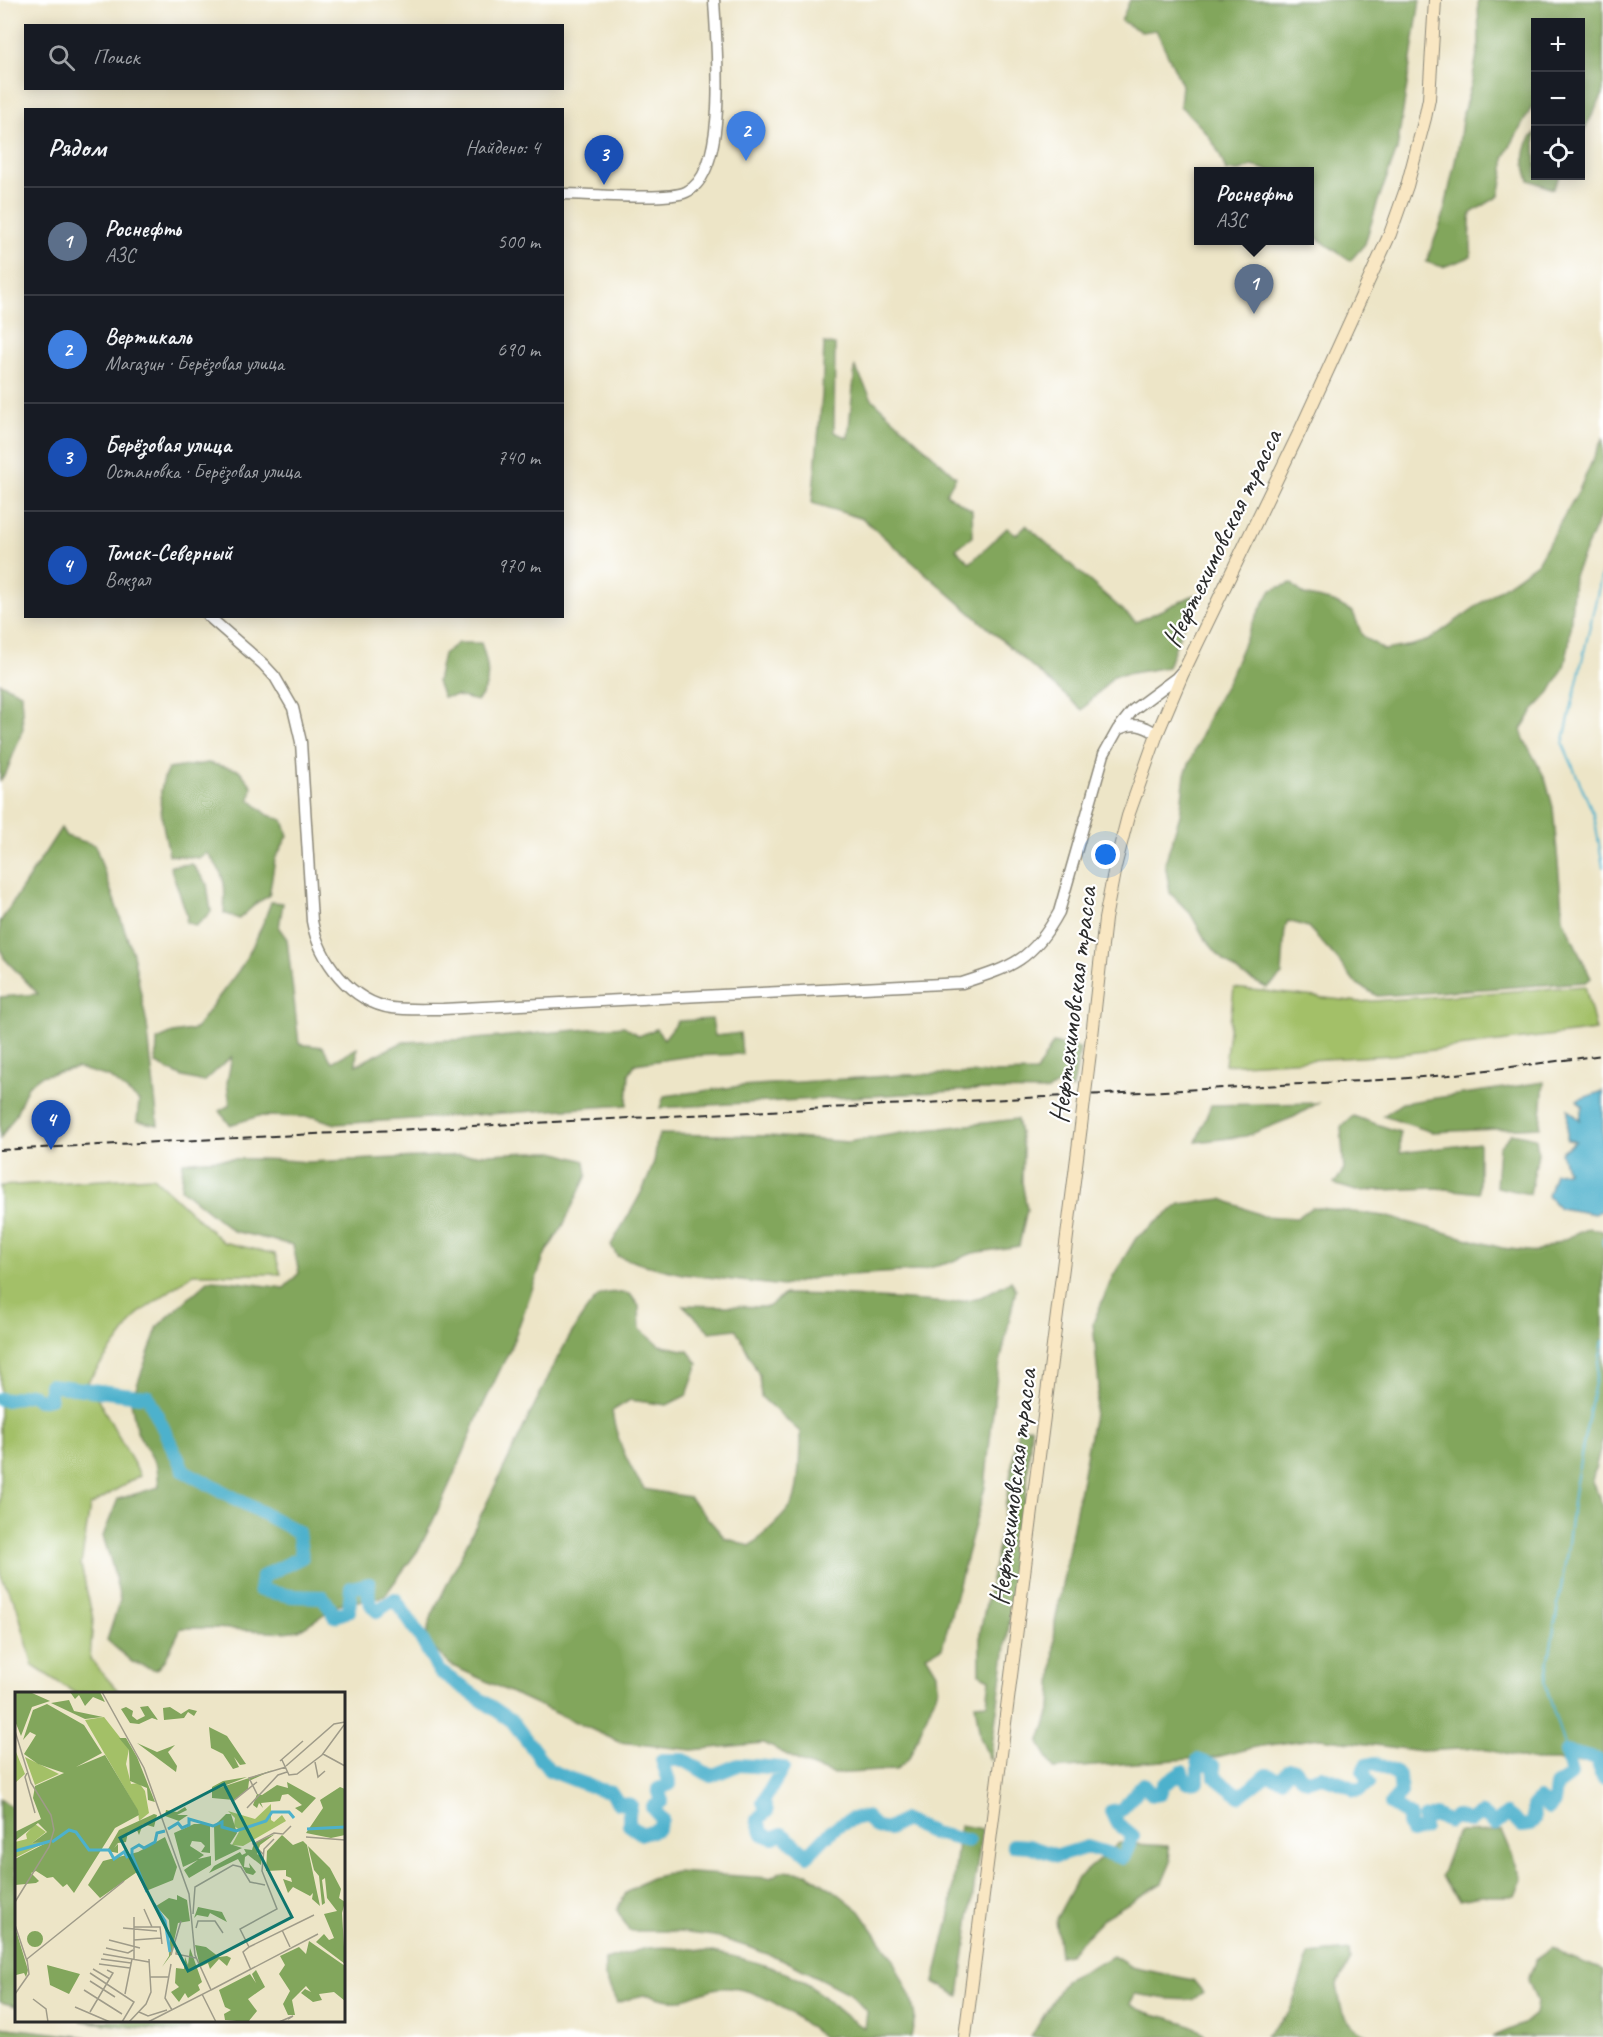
<!DOCTYPE html>
<html lang="ru">
<head>
<meta charset="utf-8">
<style>
	body { margin:0; font-family:Caveat,sans-serif; background:#20242c; color:#f1f3f6 }
	.controls { position:absolute; right:18px; top:18px; display:grid; overflow:hidden; border-radius:0px; box-shadow:0 3px 15px #0003 }
	.controls button { width:54px; height:54px; display:grid; place-items:center; padding:0; border:0; border-bottom:2px solid #363941; background:#171b24; color:#f1f3f6; font:30px sans-serif }
	.you { position:absolute; left:1106px; top:855px; width:21px; height:21px; margin:-15px; border:4px solid #fff; border-radius:50%; background:#1a73e8; box-shadow:0 0 0 9px #1a73e833 }
	.badge { display:grid; place-items:center; width:39px; height:39px; border-radius:50%; background:#db2777; color:#fff; font-size:20px; font-weight:700 }
	.pin { position:absolute; translate:-50% -50px; filter:drop-shadow(0 2px 3px #0008) }
	.pin::after { content:''; position:absolute; top:32px; width:21px; height:18px; background:inherit; clip-path:polygon(0 0,100% 0,50% 100%) }
	.popup { position:absolute; left:1194px; top:167px; width:120px; height:78px; box-sizing:border-box; display:grid; place-content:center; border-radius:0px; background:#171b24; filter:drop-shadow(0 2px 4px #0005); font-size:20px; white-space:nowrap; color:#9ea1a6 }
	.popup b { font-size:22px; color:#f1f3f6 }
	.popup::after { content:''; position:absolute; left:50%; top:100%; margin-left:-12px; border:12px solid transparent; border-top-color:#171b24 }
	.list { margin:0; padding:0; list-style:none }
	h2 { display:flex; justify-content:space-between; align-items:center; height:78px; margin:0; padding:0 24px; font-size:26px }
	h2 small { font-size:20px; font-weight:400; color:#9ea1a6 }
	.list li { display:grid; grid-template-columns:39px 1fr auto; gap:18px; align-items:center; box-sizing:border-box; height:108px; padding:0 24px; border-top:2px solid #363941 }
	.list b { display:block; font-size:22px; white-space:nowrap }
	.list p { margin:0; font-size:20px; white-space:nowrap; color:#9ea1a6 }
	.list em { font-size:20px; font-style:normal; color:#9ea1a6 }
	.icon { flex:none; width:33px; height:33px; fill:none; stroke:currentColor; stroke-width:2; stroke-linecap:round; stroke-linejoin:round }
	.map { position:relative; flex:none; width:1603px; height:2037px; overflow:hidden }
	.search { position:absolute; background:#171b24; box-shadow:0 3px 15px #0003; left:24px; top:24px; width:540px; height:66px; display:flex; align-items:center; gap:15px; box-sizing:border-box; padding:0 21px; border-radius:0px; color:#9ea1a6; font-size:22px }
	.panel { position:absolute; background:#171b24; box-shadow:0 3px 15px #0003; left:24px; top:108px; width:540px; height:510px; border-radius:0px }
	.map>svg:first-child { display:block }
	.green { fill:#a3c067; stroke:#677649; stroke-width:1.5 }
	.forest { fill:#82a65c; stroke:#566844; stroke-width:1.5 }
	.water { fill:#4db1cc; stroke:#3c6e7c; stroke-width:1.5 }
	.lines { fill:none; stroke-linecap:round; stroke-linejoin:round }
	.stream { stroke:#4db1cc; stroke-width:2 }
	.river { stroke:#4db1cc; stroke-width:14 }
	.tertiary-casing { stroke:#8c8879; stroke-width:13 }
	.secondary-casing { stroke:#8c8879; stroke-width:14 }
	.tertiary { stroke:#fff; stroke-width:10 }
	.secondary { stroke:#f9e7c3; stroke-width:12 }
	.rail { stroke:#2b2b2b; stroke-width:2; stroke-dasharray:9 4.5; stroke-linecap:butt }
	.secondary-bridge-casing { stroke:#8c8879; stroke-width:14; stroke-linecap:butt }
	.secondary-bridge { stroke:#f9e7c3; stroke-width:12 }
	.labels { text-anchor:middle; stroke-width:4.5; stroke-linejoin:round; paint-order:stroke }
	.street-label { font-size:28px; fill:#2b2b2b; stroke:#fff }
	.inset-river { fill:none; stroke:#4db1cc; stroke-width:3 }
	.inset-road { fill:none; stroke:#9f9b89; stroke-width:1.5 }
	.view { fill:#0f766e; fill-opacity:0.15; stroke:#0f766e; stroke-width:3 }
	.inset-edge { fill:none; stroke:#2b2b2b; stroke-width:3 }
</style>
</head>
<body>
<div class="map">
<svg width="1603" height="2037" viewBox="0 0 1603 2037">
	<rect width="100%" height="100%" fill="#fff"/>
	<filter id="ink" filterUnits="userSpaceOnUse"><feTurbulence type="fractalNoise" baseFrequency=".0167" numOctaves="2"/><feDisplacementMap in="SourceGraphic" scale="12" xChannelSelector="R" yChannelSelector="G"/><feConvolveMatrix kernelMatrix="1 2 1 2 8 2 1 2 1" color-interpolation-filters="sRGB"/></filter>
	<filter id="wash" filterUnits="userSpaceOnUse"><feTurbulence type="fractalNoise" baseFrequency=".008" numOctaves="4" result="noise"/><feDisplacementMap in="SourceGraphic" scale="24" xChannelSelector="R" yChannelSelector="G"/><feGaussianBlur stdDeviation="1.35" result="paint"/><feColorMatrix in="noise" values="0 0 0 0 0 0 0 0 0 0 0 0 0 0 0 0 0 1.4 0 .05"/><feComposite in="paint" operator="in"/></filter>
	<g filter="url(#wash)">
		<rect width="100%" height="100%" fill="#ede5c7"/>
		<!-- green -->
		<path class="green" d="M1585,986l11,44 -203,25 -168,10 9,-77 126,14z
			M153,1177l70,65 52,12 6,20h-88l-55,40 -50,67 52,94 -50,31 -9,59 12,54 -3,40 30,34h-45l-42,-27 -16,-59 -17,-33v-388z"/>
		<!-- forest -->
		<path class="forest" d="M1130,0h290l-23,150 -20,54 -12,40 -15,17 -40,-28v-61l-40,-1 -18,-5 -12,5h-14c-10,-31 -23,-43 -46,-65l2,-21 -26,-55 -14,2 -21,-11z
			M1478,0h125v94l-22,43 -1,-115h-44l-1,79 -31,57v13l-5,25 -28,17c-3,15 1,29 0,44l-28,10 -17,-5 17,-45 16,-74 4,-30 9,-31 7,-39z
			M1535,133l1,43h24l-7,13 -24,-9c-6,-16 -7,-35 6,-47z
			M824,343l11,2 -1,87 14,6 7,-71 17,32 84,78 -10,17 26,16 1,26 -17,13 14,14 37,-35 9,7 10,-10 110,97 58,-27 -26,72 -54,9 -32,34 -219,-191 -51,-16 10,-108z
			M1603,437v73l-29,66 -5,69 -5,22 -14,25 -14,15 -15,22 3,10 21,39 8,29 10,112 28,59 -5,4 -209,14 -23,-14 -16,-22 -30,-33 -20,-6 -3,6 -3,48 -15,13 -25,-13 -19,-15 -18,-21 -15,-26 -20,-20 -5,-30 15,-48 5,-41 26,-63 17,-30 24,-57 19,-34 20,-7 13,12 30,7 19,10 9,23 22,15 29,-5 16,-5 108,-77 42,-73z
			M458,643h23c7,20 12,42 -4,58l-20,-5 -14,1 -6,-15 6,-28z
			M0,683l21,10 2,36 -16,42 -7,10z
			M208,763l31,7 13,16 -2,14 18,15 15,5 5,16 -13,23 -6,37 -11,6 -19,17 -15,-6c2,-28 2,-39 -17,-60l-8,5 -30,-3c-5,-28 -16,-60 -1,-86z
			M61,828l5,8 29,9 38,109 14,70 11,101 -21,-4 2,-20 -30,-24 -32,-9 -36,8 -13,10 -13,30 -15,23v-142l38,-3 -34,-36 -4,-12v-24z
			M192,864l15,20 4,28 -15,14 -10,-4 1,-7 -17,-49z
			M271,902l12,1 -4,25 8,11 12,105 24,3 9,15 25,-14 -1,17 47,-23 72,-3 149,-13 15,10 17,-7 8,10 14,-18 34,-2 3,17 25,-3 2,21 -51,2 -56,8 -6,10 -2,31 -291,19 -22,-7 -55,-1 -29,9 -11,-14 11,-6 -3,-22 5,-27 -28,26 -21,-5 -27,-13 1,-24 16,-7 23,-4c13,-22 31,-41 45,-62 13,-21 22,-42 30,-65z
			M1053,1043l27,5 -7,41 -15,-5 -10,7 -74,-1 -314,18 4,-12 77,-10 161,-11 134,-3z
			M1544,1082l-4,45 -108,5 -49,-16 19,-13z
			M1318,1103l-24,14 -48,19 -50,6 15,-37z
			M1353,1116l47,16v21l79,-10v50l-43,-5 -80,3 -22,-7 10,-14 -3,-43z
			M1017,1119l6,30 -1,33 5,27 -8,37 -46,7 -25,10 -32,8 -98,6 -35,9 -101,-12 -41,-10 -24,-8 -6,-11c15,-27 35,-55 43,-84 3,-10 0,-19 6,-27l109,2 79,6 53,-9z
			M1512,1133l24,5 2,16 -8,40 -34,-7 3,-40z
			M532,1152h22l31,9 2,14 -24,51 -18,28 -33,91 -34,71 -14,36 -31,69 -14,28 -34,46 -17,6h-23l-46,29 -15,2 -71,-4h-32l-16,32 -9,10 -24,-8 -25,-22 13,-40 -6,-28 -11,-36 15,-37 41,-12 -2,-21 -20,-34 -6,-30 27,-76 51,-46 20,1 55,7 15,-15 -6,-28 -60,-14 -52,-42 2,-27c42,-5 82,-4 124,0z
			M1222,1199l41,17 34,2 15,-11 73,9 117,32 34,4 53,-24 14,3v207l-11,43 11,25v259l-29,-4h-39l-57,-13 -57,3 -101,-13 -64,9 -39,10 -163,12 -15,-26 12,-35 4,-85 44,-236 -6,-64 20,-47 23,-38 44,-34z
			M1011,1281l5,8 -20,93 -11,105 -43,161 -16,7 11,18 1,16 -29,69 -13,12 -64,4 -27,-10 -41,-21 -72,7 -73,-8 -168,-77 -26,-24 7,-26 126,-258c10,-17 26,-48 40,-60 8,-7 23,-4 32,-3l9,12 1,23 19,16 29,6 10,13 -11,31 -20,10 -37,-5 -18,11c4,29 16,54 32,78l45,8 36,41 25,8c11,-9 37,-32 43,-44 6,-16 7,-53 7,-70l-39,-35 -2,-22 -23,-46 -26,3 -27,-27 85,2 17,-13 52,1 114,8 30,-6z
			M1031,1427l-6,83 -35,250 -10,-23 -5,-33 12,-1 3,-24 -10,-5v-42l22,-105 16,-98z
			M0,1798l16,12v196l-16,-4z
			M960,1825l22,4 -23,167 -25,-14 16,-67z
			M1502,1831l20,48 -7,17h-33l-23,4 -18,-24 16,-44z
			M1119,1843l49,3 3,16 -9,21 -57,34 -36,37 -9,2 -4,-37 22,-41z
			M782,1871l25,2 28,18 25,20 31,45 20,42 4,19 -4,20h-89c-27,-22 -65,-52 -102,-49 -14,1 -26,9 -40,12 -11,2 -21,-3 -32,-5 -9,-1 -22,6 -31,8l-12,-26v-17c13,-3 33,-11 44,-12 43,-4 116,12 153,33 23,13 39,36 63,47l2,-16 -17,-18 -66,-34 -36,-13 -34,-11 -44,-5h-41l-12,-21 9,-17 24,-15 26,-6 94,6z
			M1553,1947l14,9 36,14v67h-111l31,-13 12,-10 2,-12 -9,-22 8,-21z
			M1350,1950l1,10 -14,25c5,29 5,40 35,52h-107l25,-26 19,-57z
			M1113,1956l18,11 62,13 10,12 -11,8 -24,-1 -33,-5 -5,10c23,16 58,11 76,33h-175l34,-57z
			M81,2021l114,-1v1l-7,10 -14,1z
			M0,2027l87,10h-87z"/>
		<!-- water -->
		<path class="water" d="M1603,1091v119l-8,4 -36,-6 -11,-12 7,-23 12,-1 -6,-20 15,-11 -9,-1 1,-31 12,11 2,-14 -5,-6z"/>
		<g class="lines">
			<!-- stream -->
			<path class="stream" d="M1603,569l-40,175 31,71 9,52
				M1603,1239v6
				M1566,1752l-21,-69 22,-131 8,-65 28,-146"/>
			<!-- river -->
			<path class="river" d="M0,1399l7,1 24,-6 8,6 11,-2v-13l98,12 36,74 114,61 4,25 -40,20 -2,13 31,6 32,1 12,19 14,-5 2,-23 18,-4c-1,11 -2,19 8,27l18,-12 24,36 20,36 73,50 37,49 51,20 11,2 7,11 13,2 -2,9v11l13,9 16,-5 4,-10 -10,-11 10,-7 -4,-12 12,-5 -8,-24h22l27,16 27,-11 45,3 -20,34 4,9 -10,9 6,14 10,4 9,-4 26,21c20,-19 29,-37 58,-38l10,10 13,2 15,-9 29,13 35,8
				M1013,1845l16,1 29,10 29,-9 36,11 10,-22 -17,-14 -5,-11 10,-1 22,-26 10,11 7,-1 3,-9 19,-13 4,10 12,-1v-21l16,6 1,11 24,19 28,-21 14,4 9,-10h5l6,8 7,3 13,-4c12,6 23,6 34,14l6,-1 8,-6 -6,-12 3,-6 9,-2 24,12 2,18 -10,11 19,12 -2,7 3,9 13,-4v-9l11,-4 13,7 7,-6 15,6 11,-9 14,11 12,-10 15,12 8,-1 4,-6 -1,-13 6,-7 10,9 5,-5 2,-17 15,-11 -5,-23 30,7 7,19"/>
		</g>
	</g>
	<g filter="url(#ink)">
		<g class="lines">
			<!-- tertiary casing -->
			<g class="tertiary-casing">
				<path id="tertiary" d="M562,194c26,0 104,7 124,-2 44,-20 30,-150 28,-192
					M208,616l55,48 12,13 18,31 8,34 11,179c7,39 39,81 80,87 16,2 34,1 51,1l519,-26c50,-16 71,-23 97,-71l45,-158 14,-25 15,-19 43,-32 7,-8
					M1119,729c14,-7 25,-4 38,5"/>
			</g>
			<!-- secondary casing -->
			<g class="secondary-casing">
				<path id="secondary" d="M1092,1036l13,-117 10,-52 13,-51 29,-82 25,-59 118,-244 90,-197 17,-48 18,-68 4,-19 6,-99
					M965,2037l116,-911"/>
			</g>
			<!-- tertiary -->
			<use href="#tertiary" class="tertiary"/>
			<!-- secondary -->
			<use href="#secondary" class="secondary"/>
			<!-- rail -->
			<path class="rail" d="M0,1150l1380,-70 69,-5 154,-20"/>
			<!-- secondary-bridge casing -->
			<g class="secondary-bridge-casing">
				<path id="secondary-bridge" d="M1081,1126l11,-90"/>
			</g>
			<!-- secondary-bridge -->
			<use href="#secondary-bridge" class="secondary-bridge"/>
		</g>
	</g>
	<g class="labels">
		<!-- street labels -->
		<g class="street-label">
			<text transform="translate(1221 538) rotate(-64)" y="10">Нефтехимовская трасса</text>
			<text transform="translate(1072 1005) rotate(-83)" y="10">Нефтехимовская трасса</text>
			<text transform="translate(1012 1487) rotate(-83)" y="10">Нефтехимовская трасса</text>
		</g>
	</g>
	<!-- overview -->
	<g transform="translate(15 1692)">
		<rect width="330" height="330" fill="#ede5c7"/>
		<path d="M89,25l25,32 -3,15 5,20 8,-1 6,8 4,22 -10,8 -1,-10 -53,-91zM1,60l9,22 -10,9v-28zM10,65l34,17 -24,11zM256,112v16l3,2 8,-7 4,6 -43,25 -11,-1 8,-15 -6,-4 1,-8 -7,-7 27,8zM20,132l11,8 -14,11 16,-2 -33,17v-16l12,-3 -1,-5z" fill="#a3c067"/>
		<path d="M0,0l17,1 18,8 -18,6 -11,29 -6,-15zM55,0h30l5,10 -12,-5 -8,9 -6,-11 -4,4zM54,8l5,11 29,6 -18,2 -34,-16zM32,12l37,21 18,28 -26,14 29,-12 33,55 1,5 -24,13 -41,65 -7,-9 -4,3 -10,-10 -6,1 -11,-7 -5,2 8,8 -3,2 -21,2v-26l33,-17 -16,1 15,-11 -9,-9 -23,18v-9l26,-13 -8,-21 2,-12 29,-13 -26,-9 -14,-10 12,-19 -6,-3 -7,8 10,-30zM133,14l10,14 -6,-2 -13,6 -9,-1 -9,-14 5,-2 7,4 -1,5 5,4 8,-4 -5,-9zM155,15l11,7 8,-5 8,2 -3,5 -6,-4 -4,6 -20,2 -1,-12zM194,35l18,9 19,28 -6,1 -6,-8 5,10 -6,2 -10,-15 -12,-6zM104,46h7l11,19 18,45 -7,-2 -1,-12 -17,-7 -1,-31zM122,51l20,9 18,-7 -7,7 9,14 -1,6zM258,78l-24,11 -1,8 -14,11 -22,-2v-11l11,-6 24,-4 -31,12zM272,90l29,16 -14,15 -7,-5 7,-3 -14,-11 -6,1 -2,6 -19,2 2,5 -4,-5 -2,5 -4,-3 4,-11 5,1 15,-10 11,3zM325,95l5,2v46l-14,3 -25,-5 17,-25 -3,-8zM170,115l2,3 -10,5h11l-9,6 -14,-5 1,-6 11,2zM139,122l3,1 -3,12 -11,-3 -4,11 -2,-5 -9,2 -2,10 -8,1 -4,5 4,-4v9l-11,-2 12,-21zM211,122h5l6,19 -7,11 12,4 -27,13 -1,-35zM179,132h16v29l-9,-1 4,-6 -4,-4 -9,-1 -2,5 14,9 -6,4 13,-3v9l-22,13 -5,-8 14,-10 -15,7 -9,-34zM260,142l-15,11 -3,9 5,3 -1,8 -13,-10 -3,2 -1,10 6,1 -1,-5 7,9 -3,3 -7,-2 -8,-14 -29,14 5,-7 26,-14 2,3 4,-2 -2,-4 8,1 2,-7zM267,143l11,10 10,-4 4,4 13,61 -8,-7 1,-6 -3,3 -17,-9 -5,6 -5,-14 9,3 -1,-4 -5,-2v-6l-20,1 1,-20zM150,145l12,30 -4,13 -27,11 -9,-19 -37,26 -12,-13 15,-24 35,-9zM293,154l22,22 11,21 -2,9 6,4 -3,11 3,51 -29,-22 8,-8 5,6 5,-2 -10,-24 13,-3 -10,-13 -2,-20 -3,2 3,23 -3,2 -3,-29 -5,-6zM162,203l10,5 3,21 -12,2 -7,32 -9,12 7,-11 1,-24 -1,-12 -13,-14 13,-8 8,2zM183,215l24,5 5,10 -17,-9 -2,4 -11,-2 -3,3zM0,235l13,43 -2,7 -2,-4 -8,2zM12 247a8 8 0 1 1 16 0a8 8 0 1 1-16 0ZM294,249l36,25v35l-11,-9 -15,2 3,6 -9,2 -12,-9 4,-4 6,3 -5,-6 -14,14 3,15h-7l-5,-11 7,-13 -11,-17 6,-9 -5,-9 19,-9 7,7zM180,253l11,2 13,10 8,-1 4,2 -4,8 -8,-7 -9,10 -2,-6 -8,4zM175,256l12,34 -4,3 2,5 -12,8 -3,-5 -6,9 -8,-10 8,-5 -4,-4 1,-15 8,1 1,-12 3,8zM32,273l33,9 -11,20 -19,-9zM241,278l9,17 -17,12 9,12 -9,11 -23,-2 -1,-6 7,-4 -6,-3 -6,-17 31,-16 6,9 -4,-9z" fill="#82a65c"/>
		<path class="inset-river" d="M153,137l10,-6 4,5 7,-3v-6l24,7 9,-4v5l14,4 30,-10 6,-9h17l5,6M292,137l38,-2M37,150l17,-12 7,2 13,18h20l5,9 10,-7 3,5 5,-2v-6l7,-4 5,3 11,-6 2,-9 8,-2M0,159l36,-10M117,163l15,37M139,212l11,17 5,31"/>
		<path class="inset-road" d="M87,0l42,76 45,126 6,61 16,35 -63,32M0,39l16,52 20,32 3,15 -5,17 -34,55M308,62l22,12M267,68l7,15 8,-1 25,-19 22,-30M265,69l23,-20M300,70l3,15 7,-6M271,74l48,-42 11,-2M12,81l-2,4 10,36M242,102l-8,-16 37,-11M217,110l25,-20M232,116l31,-33 9,-3M291,145l39,3M248,162l-10,-10 21,-11 9,1 8,-8M129,217l8,18M178,222l2,-27 38,-22 8,2 9,15 15,3M0,233l12,36M119,235h22M141,235h4l2,17M108,236l34,3M181,236l2,-7h17l8,12M267,238l8,17M94,248l31,8M119,248l27,-2M162,255l-1,7 20,4M234,255l65,-32M91,256l22,5 5,-3M88,262l46,8M156,263l10,-34M86,267l30,4M119,268v-43M84,272l31,4M156,272l-6,34 7,12M78,277l17,10M236,278l-8,-18 6,-5 -9,-18 37,-20 -15,-38 2,-22 10,-10M75,281l44,29 -12,20M135,285h19M75,289l25,16M69,298l38,24M196,298l107,-56M0,302l14,-20 -2,-15 97,-78M110,302l7,-35M187,302l14,28M18,307l13,10 2,13M60,315l35,15M75,320l23,-39 -6,-3M124,320l9,4 19,-6M114,330l17,-18 5,-12 -2,-33M264,330l14,-6 -5,3"/>
		<path class="view" d="M209,92l68,133 -104,54 -68,-133z"/>
		<rect width="330" height="330" class="inset-edge"/>
	</g>
</svg>
<div class="controls">
<button>+</button>
<button>−</button>
<button><svg class="icon" aria-label="locate" viewBox="0 0 24 24"><circle cx="12" cy="12" r="6"/><path d="M12 2v4M12 18v4M2 12h4M18 12h4"/></svg></button>
</div>
<div class="you"></div>
<div class="pin badge" style="left:1254px;top:314px;background:#5c6f8a">1</div>
<div class="popup"><b>Роснефть</b>АЗС</div>
<div class="pin badge" style="left:746px;top:161px;background:#3f7fe0">2</div>
<div class="pin badge" style="left:604px;top:185px;background:#1a4fb4">3</div>
<div class="pin badge" style="left:51px;top:1150px;background:#1a4fb4">4</div>
<div class="search"><svg class="icon" aria-label="search" viewBox="0 0 24 24"><circle cx="10" cy="10" r="6"/><path d="M15 15l6 6"/></svg>Поиск</div>
<section class="panel">
<h2>Рядом<small>Найдено: 4</small></h2>
<ul class="list">
<li><span class="badge" style="background:#5c6f8a">1</span><div><b>Роснефть</b><p>АЗС</p></div><em>500 m</em></li>
<li><span class="badge" style="background:#3f7fe0">2</span><div><b>Вертикаль</b><p>Магазин · Берёзовая улица</p></div><em>690 m</em></li>
<li><span class="badge" style="background:#1a4fb4">3</span><div><b>Берёзовая улица</b><p>Остановка · Берёзовая улица</p></div><em>740 m</em></li>
<li><span class="badge" style="background:#1a4fb4">4</span><div><b>Томск-Северный</b><p>Вокзал</p></div><em>970 m</em></li>
</ul>
</section>
</div>
</body>
</html>
